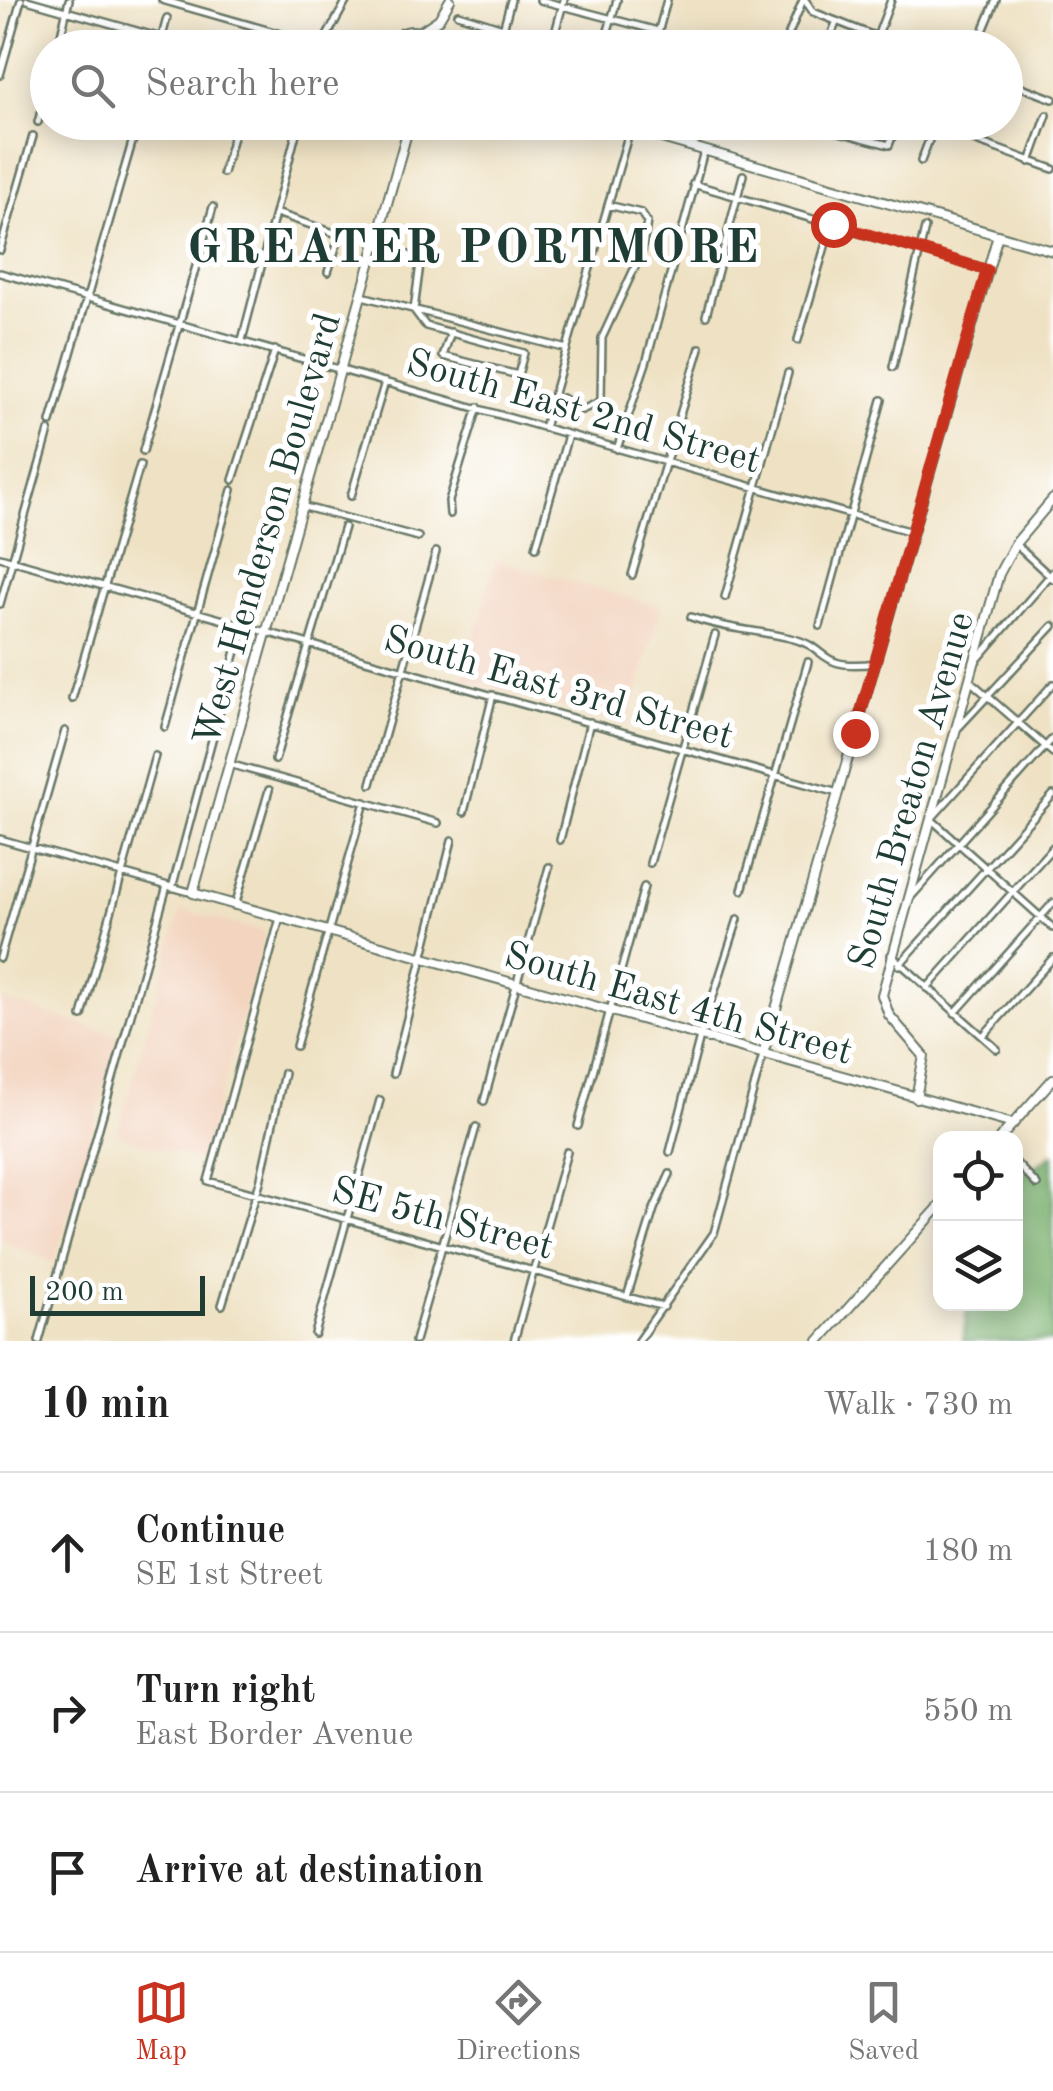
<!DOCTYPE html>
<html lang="en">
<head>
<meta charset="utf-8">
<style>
	body { margin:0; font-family:"Old Standard TT",serif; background:#f6f6f6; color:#222 }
	.controls { position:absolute; right:30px; bottom:30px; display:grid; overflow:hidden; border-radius:20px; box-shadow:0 5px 25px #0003 }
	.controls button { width:90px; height:90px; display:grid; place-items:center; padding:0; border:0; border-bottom:2px solid #e0e0e0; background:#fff; color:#222; font:50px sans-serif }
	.scale { position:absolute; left:30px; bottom:25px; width:175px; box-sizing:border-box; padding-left:10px; border:5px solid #1f3d34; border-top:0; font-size:28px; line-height:35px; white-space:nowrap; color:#1f3d34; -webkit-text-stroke:8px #fff; paint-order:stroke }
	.stop { position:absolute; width:30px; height:30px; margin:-22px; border:8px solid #c8321e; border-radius:50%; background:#fff }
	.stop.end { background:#c8321e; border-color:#fff; box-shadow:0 2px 10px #0008 }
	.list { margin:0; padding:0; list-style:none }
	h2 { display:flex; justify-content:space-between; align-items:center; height:130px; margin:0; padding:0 40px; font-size:42px }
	h2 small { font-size:32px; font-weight:400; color:#767676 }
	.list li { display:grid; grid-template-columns:65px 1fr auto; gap:30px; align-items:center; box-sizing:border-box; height:160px; padding:0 40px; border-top:2px solid #e0e0e0 }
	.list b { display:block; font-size:38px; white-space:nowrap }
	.list p { margin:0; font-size:32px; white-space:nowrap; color:#767676 }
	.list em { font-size:32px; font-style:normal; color:#767676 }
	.icon { flex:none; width:55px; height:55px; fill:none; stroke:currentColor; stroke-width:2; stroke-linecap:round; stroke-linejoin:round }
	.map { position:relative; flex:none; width:1053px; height:1341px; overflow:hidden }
	.search { position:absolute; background:#fff; box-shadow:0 5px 25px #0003; left:30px; right:30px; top:30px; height:110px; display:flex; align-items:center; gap:25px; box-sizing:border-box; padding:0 35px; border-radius:55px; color:#767676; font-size:38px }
	.sheet { height:610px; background:#fff }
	nav { display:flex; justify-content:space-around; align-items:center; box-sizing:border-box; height:140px; border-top:2px solid #e0e0e0; background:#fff; font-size:28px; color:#767676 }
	nav a { display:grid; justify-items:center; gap:5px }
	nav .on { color:#c8321e }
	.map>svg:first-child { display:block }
	.built { fill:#f3d4bf }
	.forest { fill:#7ab16e; stroke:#4c7751; stroke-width:2.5 }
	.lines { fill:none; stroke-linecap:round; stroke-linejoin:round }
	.street-casing { stroke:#687766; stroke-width:10 }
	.secondary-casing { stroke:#687766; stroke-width:12 }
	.street { stroke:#fff; stroke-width:5 }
	.secondary { stroke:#fff; stroke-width:8 }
	.route { stroke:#c8321e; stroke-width:12 }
	.labels { text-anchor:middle; stroke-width:10; stroke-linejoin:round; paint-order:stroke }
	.street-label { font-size:38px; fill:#1f3d34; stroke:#fff }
	.district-label { font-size:48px; font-weight:bold; letter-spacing:2.5px; fill:#1f3d34; stroke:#fff }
</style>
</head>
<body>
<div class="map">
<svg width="1053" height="1341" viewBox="0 0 1053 1341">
	<rect width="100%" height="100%" fill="#fff"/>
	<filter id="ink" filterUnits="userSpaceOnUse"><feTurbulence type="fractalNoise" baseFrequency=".01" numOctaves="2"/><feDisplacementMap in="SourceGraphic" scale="20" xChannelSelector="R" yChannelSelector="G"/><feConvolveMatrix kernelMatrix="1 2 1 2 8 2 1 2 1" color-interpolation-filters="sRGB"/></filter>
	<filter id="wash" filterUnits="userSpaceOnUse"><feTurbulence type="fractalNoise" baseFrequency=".0048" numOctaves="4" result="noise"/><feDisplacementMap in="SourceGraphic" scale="40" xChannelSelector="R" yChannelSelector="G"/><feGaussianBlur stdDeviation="2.25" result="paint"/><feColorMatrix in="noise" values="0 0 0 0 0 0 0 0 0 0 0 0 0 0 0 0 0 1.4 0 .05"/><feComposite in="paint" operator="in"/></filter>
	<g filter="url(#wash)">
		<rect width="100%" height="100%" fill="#efe2c4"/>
		<!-- built -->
		<path class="built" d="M496,560l165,47 -33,118 -166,-45z
			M181,910l85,22 -64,230 -85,-27z
			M0,999l121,37 -67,227 -54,-23z"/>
		<!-- forest -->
		<path class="forest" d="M1053,1154v187h-90l5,-37h48v-123z"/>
	</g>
	<g filter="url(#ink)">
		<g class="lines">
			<!-- street casing -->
			<g class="street-casing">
				<path id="street" d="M27,0l170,48
					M162,0l168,48
					M540,0l118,31
					M805,0l8,12 92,36
					M458,14l45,14
					M877,37l14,-37
					M499,44l12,-44
					M322,45l25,-45
					M58,48l11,-48
					M159,48l8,-30
					M257,48l1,-7
					M551,48l13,-48
					M603,48l14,-48
					M654,48l13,-48
					M783,48l20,-48
					M826,48l10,-25
					M859,48l7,-15
					M976,48l20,-48
					M0,75l21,-75
					M1006,81l47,18
					M38,122l10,-35
					M801,122l88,23 9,-23
					M935,126l118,43
					M858,137l5,-15
					M981,143l8,-21
					M921,161l13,-34
					M1030,162l17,-47
					M223,173l14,-51
					M693,184l294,86
					M276,213l64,22 -12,37
					M373,245l34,9 13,10 -6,46 12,16 98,27 -6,22 -75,-19 8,-24
					M0,250l33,-114
					M0,273l912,259
					M362,296l205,53
					M706,316l37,-141
					M242,340l57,-218
					M798,340l39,-135
					M893,367l32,-139
					M562,398l20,12 19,-9 1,-63 40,-86 5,-30 -6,-9 -33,-8
					M51,422l87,-300
					M544,428l88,-306
					M617,449l29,-86 58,-212
					M143,451l70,-244
					M233,480l42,-130
					M351,496l34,-114
					M301,506l117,31
					M450,514l-1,-13 29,-94
					M1015,544l38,35
					M536,547l32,-112
					M0,557l838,236
					M632,575l68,-227
					M725,597l63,-224
					M0,604l49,-173
					M691,617c33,12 65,13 99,21 41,9 25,33 86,25
					M820,626l62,-226
					M977,660l76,-88
					M969,680l84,73
					M1053,684l-122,135 122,109
					M72,699l68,-234
					M165,727l67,-237
					M959,727l94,-101
					M275,760l69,-233
					M229,764l209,59
					M371,784l65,-232
					M464,812l29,-117
					M0,839l193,54
					M560,840l30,-118
					M650,863l65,-228
					M172,888l71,-263
					M742,890l66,-228
					M910,898l143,-160
					M235,906l34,-116
					M280,918l-72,263 456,126
					M891,955l106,94
					M0,958l65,-227
					M899,965l154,-170
					M927,988l126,-141
					M955,1013l98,-110
					M82,1016l73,-260
					M983,1036l70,-78
					M296,1046l69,-244
					M393,1074l59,-234
					M484,1101l65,-234
					M578,1126l66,-239
					M670,1152l30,-115 38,-118
					M1016,1163l21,22
					M627,1297l27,-88 16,-35
					M222,1305l38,-123 24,-109
					M315,1334l65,-234
					M39,1341l128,-455
					M415,1341l61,-214
					M514,1341l53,-189
					M638,1341l76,-108 49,-178"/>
			</g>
			<!-- secondary casing -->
			<g class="secondary-casing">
				<path id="secondary" d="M421,31l18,-12 11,-19
					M386,48c15,-23 41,-22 56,0
					M410,122l-217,771 820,231
					M606,122l447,129
					M763,1054l235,-819
					M916,1098l8,-42 -35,-41 -7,-20 117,-421 16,-30 38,-45
					M1000,1138l53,-59
					M819,1341l121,-135"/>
			</g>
			<!-- street -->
			<use href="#street" class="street"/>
			<!-- secondary -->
			<use href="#secondary" class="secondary"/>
		</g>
	</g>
	<g class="lines" filter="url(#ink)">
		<!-- route -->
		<path class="route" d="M833,224l154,46 -132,463"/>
	</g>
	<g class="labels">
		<!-- street labels -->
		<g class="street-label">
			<text transform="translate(584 410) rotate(16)" y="13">South East 2nd Street</text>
			<text transform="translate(266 529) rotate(-74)" y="13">West Henderson Boulevard</text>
			<text transform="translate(559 686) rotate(16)" y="13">South East 3rd Street</text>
			<text transform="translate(910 790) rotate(-74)" y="13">South Breaton Avenue</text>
			<text transform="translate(679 1002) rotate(16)" y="13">South East 4th Street</text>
			<text transform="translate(443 1217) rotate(15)" y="13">SE 5th Street</text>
		</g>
		<!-- district labels -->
		<g class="district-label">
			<text x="474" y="262">GREATER PORTMORE</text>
		</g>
	</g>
</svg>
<div class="controls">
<button><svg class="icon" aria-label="locate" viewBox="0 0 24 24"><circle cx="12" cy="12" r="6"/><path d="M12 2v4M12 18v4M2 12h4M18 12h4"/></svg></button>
<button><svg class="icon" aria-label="layers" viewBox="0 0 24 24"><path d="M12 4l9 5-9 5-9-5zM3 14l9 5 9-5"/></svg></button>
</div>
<div class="scale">200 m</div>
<div class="stop" style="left:833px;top:224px"></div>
<div class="stop end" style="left:855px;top:733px"></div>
<div class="search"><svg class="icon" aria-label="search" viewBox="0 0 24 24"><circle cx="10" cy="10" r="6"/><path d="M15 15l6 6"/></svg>Search here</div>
</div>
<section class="sheet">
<h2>10 min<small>Walk · 730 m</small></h2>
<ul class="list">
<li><svg class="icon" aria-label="ahead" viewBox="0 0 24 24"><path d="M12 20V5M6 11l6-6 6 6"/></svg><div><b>Continue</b><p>SE 1st Street</p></div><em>180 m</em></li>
<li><svg class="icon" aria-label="right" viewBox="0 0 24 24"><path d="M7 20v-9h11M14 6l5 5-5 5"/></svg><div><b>Turn right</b><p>East Border Avenue</p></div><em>550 m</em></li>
<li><svg class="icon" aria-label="arrive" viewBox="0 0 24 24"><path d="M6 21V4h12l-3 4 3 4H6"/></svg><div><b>Arrive at destination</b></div></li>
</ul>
</section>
<nav>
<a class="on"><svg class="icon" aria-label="map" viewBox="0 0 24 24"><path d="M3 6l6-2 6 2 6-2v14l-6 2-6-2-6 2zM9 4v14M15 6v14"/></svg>Map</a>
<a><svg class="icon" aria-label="directions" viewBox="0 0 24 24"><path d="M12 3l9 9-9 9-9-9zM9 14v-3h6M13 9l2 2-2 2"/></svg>Directions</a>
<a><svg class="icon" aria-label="saved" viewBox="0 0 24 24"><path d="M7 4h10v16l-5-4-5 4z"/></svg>Saved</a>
</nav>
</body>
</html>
